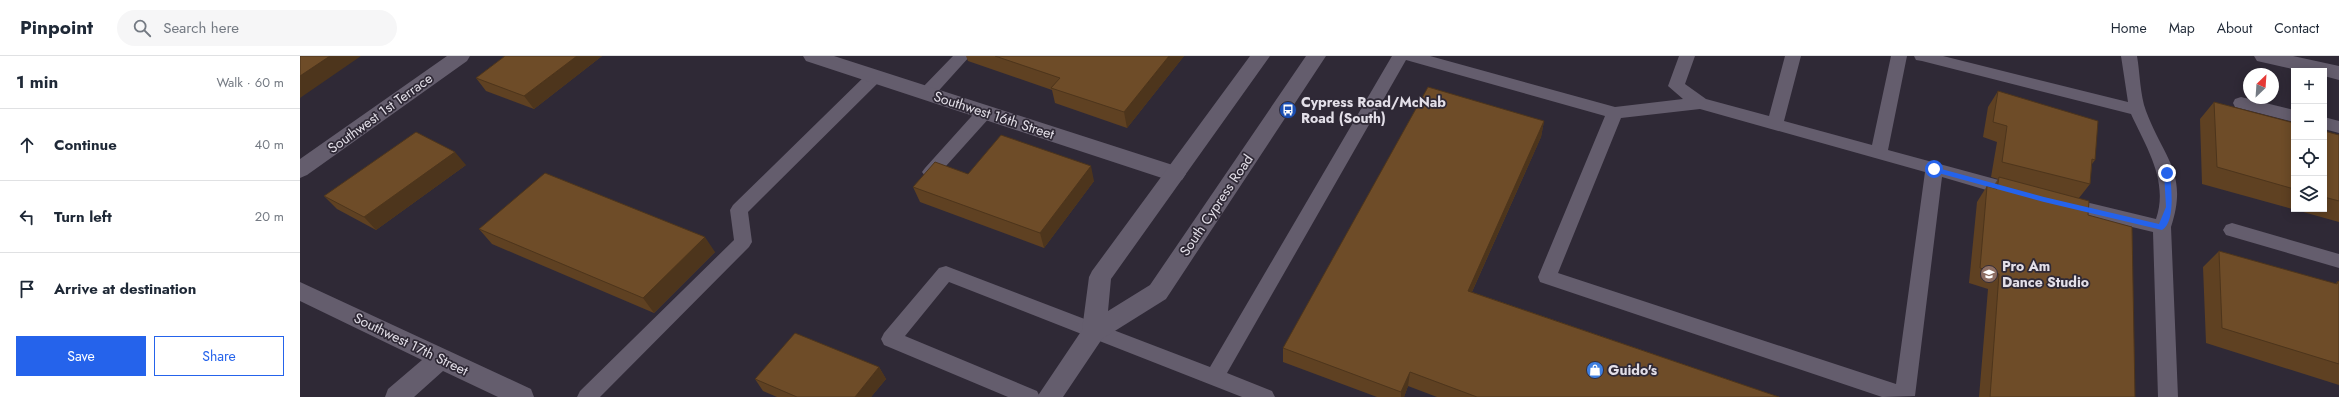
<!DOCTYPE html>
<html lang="en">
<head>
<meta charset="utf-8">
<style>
	body { margin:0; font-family:Jost,sans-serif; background:#f6f6f7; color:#1f2937 }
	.controls { position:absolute; right:12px; top:12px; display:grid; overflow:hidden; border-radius:0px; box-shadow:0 2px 10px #0003 }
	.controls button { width:36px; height:36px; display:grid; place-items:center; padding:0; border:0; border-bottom:1px solid #e0e1e3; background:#fff; color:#1f2937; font:20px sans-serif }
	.compass { position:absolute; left:1943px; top:12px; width:36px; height:36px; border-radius:50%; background:#fff; box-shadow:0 2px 10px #0003; rotate:25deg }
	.stop { position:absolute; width:12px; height:12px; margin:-9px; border:3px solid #2563eb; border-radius:50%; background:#fff }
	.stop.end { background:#2563eb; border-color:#fff; box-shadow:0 1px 4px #0008 }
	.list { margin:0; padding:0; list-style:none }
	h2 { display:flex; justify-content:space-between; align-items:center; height:52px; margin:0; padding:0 16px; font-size:17px }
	h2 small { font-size:13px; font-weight:400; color:#747a83 }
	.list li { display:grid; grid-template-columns:26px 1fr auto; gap:12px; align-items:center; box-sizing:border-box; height:72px; padding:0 16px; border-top:1px solid #e0e1e3 }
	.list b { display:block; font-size:15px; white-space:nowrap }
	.list em { font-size:13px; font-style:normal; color:#747a83 }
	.actions { display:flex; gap:8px; padding:12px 16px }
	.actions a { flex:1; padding:9px 0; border:1px solid #2563eb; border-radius:0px; text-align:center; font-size:14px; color:#2563eb }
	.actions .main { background:#2563eb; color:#fff }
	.icon { flex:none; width:22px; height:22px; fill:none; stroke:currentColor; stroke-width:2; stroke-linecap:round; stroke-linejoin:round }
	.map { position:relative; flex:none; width:2039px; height:341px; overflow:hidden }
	header { display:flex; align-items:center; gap:24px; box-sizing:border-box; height:56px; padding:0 20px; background:#fff; border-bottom:1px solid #e0e1e3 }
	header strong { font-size:19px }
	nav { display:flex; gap:22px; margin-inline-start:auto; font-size:14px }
	.search { width:280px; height:36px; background:#f6f6f7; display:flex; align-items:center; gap:10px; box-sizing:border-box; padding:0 14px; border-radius:22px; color:#747a83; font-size:15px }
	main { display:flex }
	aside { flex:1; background:#fff }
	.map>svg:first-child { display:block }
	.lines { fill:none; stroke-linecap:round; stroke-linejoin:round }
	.service { fill:#645d6d; fill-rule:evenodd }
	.minor { fill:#645d6d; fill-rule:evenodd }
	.tertiary { fill:#645d6d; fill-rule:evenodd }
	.wall { fill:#5f4122 }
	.shaded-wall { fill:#4d351c }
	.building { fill:#6e4c28; stroke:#4d351c }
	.route { fill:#2563eb }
	.labels { text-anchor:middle; stroke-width:3.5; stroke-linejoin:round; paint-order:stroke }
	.poi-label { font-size:14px; font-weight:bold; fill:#e3dfe8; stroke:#2f2936; text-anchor:start }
	.street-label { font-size:14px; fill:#e3dfe8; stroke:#2f2936 }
</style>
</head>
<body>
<header>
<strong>Pinpoint</strong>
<div class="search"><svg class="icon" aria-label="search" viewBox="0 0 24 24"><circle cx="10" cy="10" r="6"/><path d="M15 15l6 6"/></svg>Search here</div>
<nav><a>Home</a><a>Map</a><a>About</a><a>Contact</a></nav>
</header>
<main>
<aside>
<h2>1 min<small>Walk · 60 m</small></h2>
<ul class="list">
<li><svg class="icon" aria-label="ahead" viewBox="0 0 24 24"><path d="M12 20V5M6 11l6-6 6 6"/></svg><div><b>Continue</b></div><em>40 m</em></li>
<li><svg class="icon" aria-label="left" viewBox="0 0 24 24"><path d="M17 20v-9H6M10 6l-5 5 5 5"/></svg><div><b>Turn left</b></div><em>20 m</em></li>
<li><svg class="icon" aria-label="arrive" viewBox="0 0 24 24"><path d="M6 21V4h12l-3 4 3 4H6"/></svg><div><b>Arrive at destination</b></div></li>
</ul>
<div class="actions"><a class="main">Save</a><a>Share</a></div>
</aside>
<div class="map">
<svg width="2039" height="341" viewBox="0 0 2039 341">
	<rect width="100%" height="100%" fill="#2f2936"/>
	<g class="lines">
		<!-- service -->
		<path class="service" d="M653,0h17l-37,41 -6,2 -6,-2 -2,-4 2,-4z
			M1092,0h38l185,51 68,-8 -15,-13 11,-30h16l-10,28 21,15 63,17 16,-60h16l-17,65 88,24 19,-89h16l-19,94 129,35 6,2 3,5 -3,5 -6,2 -75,-22 -27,219 -33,1 -342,-115 -2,-5 67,-161 -199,-56 -179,313 45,18 3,6h-33l-293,-115 -44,54 132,55 3,6h-32l-124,-52 -3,-6 3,-6 55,-65 7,-2 264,101zM1400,53l225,63 -29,212 -338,-111 63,-155z
			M1614,0h29l185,46 -7,-46h16c3,17 3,39 9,55 17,46 43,62 25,116l7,170h-20l-5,-165 -88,-21 -6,-2 -3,-5 3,-5 6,-2 91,22c13,-38 -10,-72 -25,-105l-209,-53 -6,-1z
			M575,15l6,1 2,4 -2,4 -133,132 4,30 -3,5 -149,150h-23l3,-6 154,-151 -4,-30 3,-5 136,-133z
			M1941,41l53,13v12l-59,-15 -2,-4 2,-4z
			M685,50l6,2 2,4 -2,4 -54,60 -6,2 -6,-2 -3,-4 3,-4 54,-60z
			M2024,61l15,4v12l-15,-4z
			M1932,167l107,31v14l-113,-33 -3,-5 3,-5z"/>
		<!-- minor -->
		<path class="minor" d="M147,0h23l-3,5 -160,114 -7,3v-19z
			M503,0h31l348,112 4,6 -4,6 -7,2 -7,-2 -362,-119z
			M0,226l231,107 3,8h-36l-55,-26 -29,26h-29l3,-8 34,-29 -122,-59z"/>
		<!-- tertiary -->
		<path class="tertiary" d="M950,0h20l-159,223 -3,32 42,-26 156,-229h20l-160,243 -64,40 -39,58h-26l45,-67 7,-53 3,-6z
			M1954,0h39l46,10v14l-15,-4v-5h-23l-44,-10z"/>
	</g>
	<!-- wall -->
	<path class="wall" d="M205,0h97l-68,53 -48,-18 -10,-13z
		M666,0h218l-57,72 -72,-25 -3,-13 -84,-29z
		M1698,35l97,69 -3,4 -2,20 -11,14 9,17 47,182h-156l9,-108 -19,-6 8,-81 10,-16 5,2 6,-9 -7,-2 6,-35 -14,-5 5,-30z
		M1914,46l80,21v86h30v-78l15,4v87l-137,-38 -2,-65z
		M1244,65l-3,16 -69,155 307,105h-342l-29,-11 -4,11h-27l-94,-35v-14z
		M166,109l-90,65 -39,-21 -13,-13z
		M668,118l126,7 -50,67 -124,-46 -7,-15z
		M179,173l236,23 -61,61 -162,-69z
		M1919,195l116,33 3,-3 1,1v103l-133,-42 -3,-76z
		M579,311l7,12 -15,18h-94l-14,-6 -8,-12z"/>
	<!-- shaded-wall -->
	<path class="shaded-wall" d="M30,0h31l-61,42v-22z
		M277,0h25l-68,53 -10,-13z
		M869,0h15l-57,72 -3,-16z
		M1244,65l-3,16 -75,168 2,-14z
		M155,96l11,13 -90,65 -12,-13z
		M791,110l3,15 -50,67 -4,-15z
		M405,181l10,15 -61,61 -11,-15z
		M579,311l7,12 -15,18h-16z
		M1110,316l-2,14 -4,11h-3v-5z"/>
	<!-- building -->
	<path class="building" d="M0,0h30l-30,20z
		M205,0h72l-53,40 -48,-18z
		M695,0h174l-45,56 -73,-24 9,-10z
		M1128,31l116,34 -76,170 311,106h-302l-67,-25 -9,20 -118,-44z
		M1698,35l100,30 -3,39 -3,-1 -2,25 -88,-22 5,-36 -14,-4z
		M1914,46l80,21v66l-77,-22z
		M2024,75l15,4v66l-15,-4z
		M116,76l39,20 -91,65 -40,-21z
		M701,79l90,31 -51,67 -127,-46 22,-25 33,12z
		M245,117l160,64 -62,61 -164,-69z
		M1699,121l90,24 -1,14 44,12 3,170h-145l9,-123 -19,-6 7,-82 10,3z
		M1919,195l118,33 1,-3 1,1v82l-117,-36z
		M495,277l84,34 -24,30h-58l-42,-18z"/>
	<!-- route -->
	<path class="route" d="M1634,111l110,30 115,27 7,-17 -2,-34 3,-2 3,2c1,13 6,49 -8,57l-118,-28 -113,-31z"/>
	<!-- icons -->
	<defs>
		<g id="bus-disc" transform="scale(0.9)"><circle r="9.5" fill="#1a4fb4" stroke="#2f2936"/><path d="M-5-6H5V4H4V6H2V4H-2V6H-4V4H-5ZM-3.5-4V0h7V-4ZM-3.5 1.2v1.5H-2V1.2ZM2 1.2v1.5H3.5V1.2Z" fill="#fff"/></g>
		<g id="school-disc" transform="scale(0.9)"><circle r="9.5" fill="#8d6e63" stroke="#2f2936"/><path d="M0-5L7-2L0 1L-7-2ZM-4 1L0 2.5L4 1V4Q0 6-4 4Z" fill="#fff"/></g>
		<g id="shop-disc" transform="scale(0.9)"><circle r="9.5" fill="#3f7fe0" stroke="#2f2936"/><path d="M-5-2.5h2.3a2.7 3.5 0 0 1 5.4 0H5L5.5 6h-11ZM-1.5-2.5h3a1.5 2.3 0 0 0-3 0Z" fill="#fff"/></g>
	</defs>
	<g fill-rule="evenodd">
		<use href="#bus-disc" x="988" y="54"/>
		<use href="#school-disc" x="1689" y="218"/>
		<use href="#shop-disc" x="1295" y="314"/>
	</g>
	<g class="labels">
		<!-- poi labels -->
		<g class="poi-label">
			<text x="1001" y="51">Cypress Road/McNab<tspan x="1001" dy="16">Road (South)</tspan></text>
			<text x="1702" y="215">Pro Am<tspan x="1702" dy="16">Dance Studio</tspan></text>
			<text x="1308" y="319">Guido's</text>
		</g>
		<!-- street labels -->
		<g class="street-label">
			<text transform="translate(80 57) rotate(-36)" y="5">Southwest 1st Terrace</text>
			<text transform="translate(694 59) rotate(18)" y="5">Southwest 16th Street</text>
			<text transform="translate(916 149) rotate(-56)" y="5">South Cypress Road</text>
			<text transform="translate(111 288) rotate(26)" y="5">Southwest 17th Street</text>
		</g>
	</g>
</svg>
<div class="controls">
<button>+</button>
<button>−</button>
<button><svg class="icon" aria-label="locate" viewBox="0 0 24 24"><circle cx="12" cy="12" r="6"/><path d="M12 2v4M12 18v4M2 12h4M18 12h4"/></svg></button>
<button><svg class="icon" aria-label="layers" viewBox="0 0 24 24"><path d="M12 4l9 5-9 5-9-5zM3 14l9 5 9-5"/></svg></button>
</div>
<svg class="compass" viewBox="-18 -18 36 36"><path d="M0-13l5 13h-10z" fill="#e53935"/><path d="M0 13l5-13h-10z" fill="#747a83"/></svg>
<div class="stop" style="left:1634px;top:113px"></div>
<div class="stop end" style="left:1867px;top:117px"></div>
</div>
</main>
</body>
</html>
